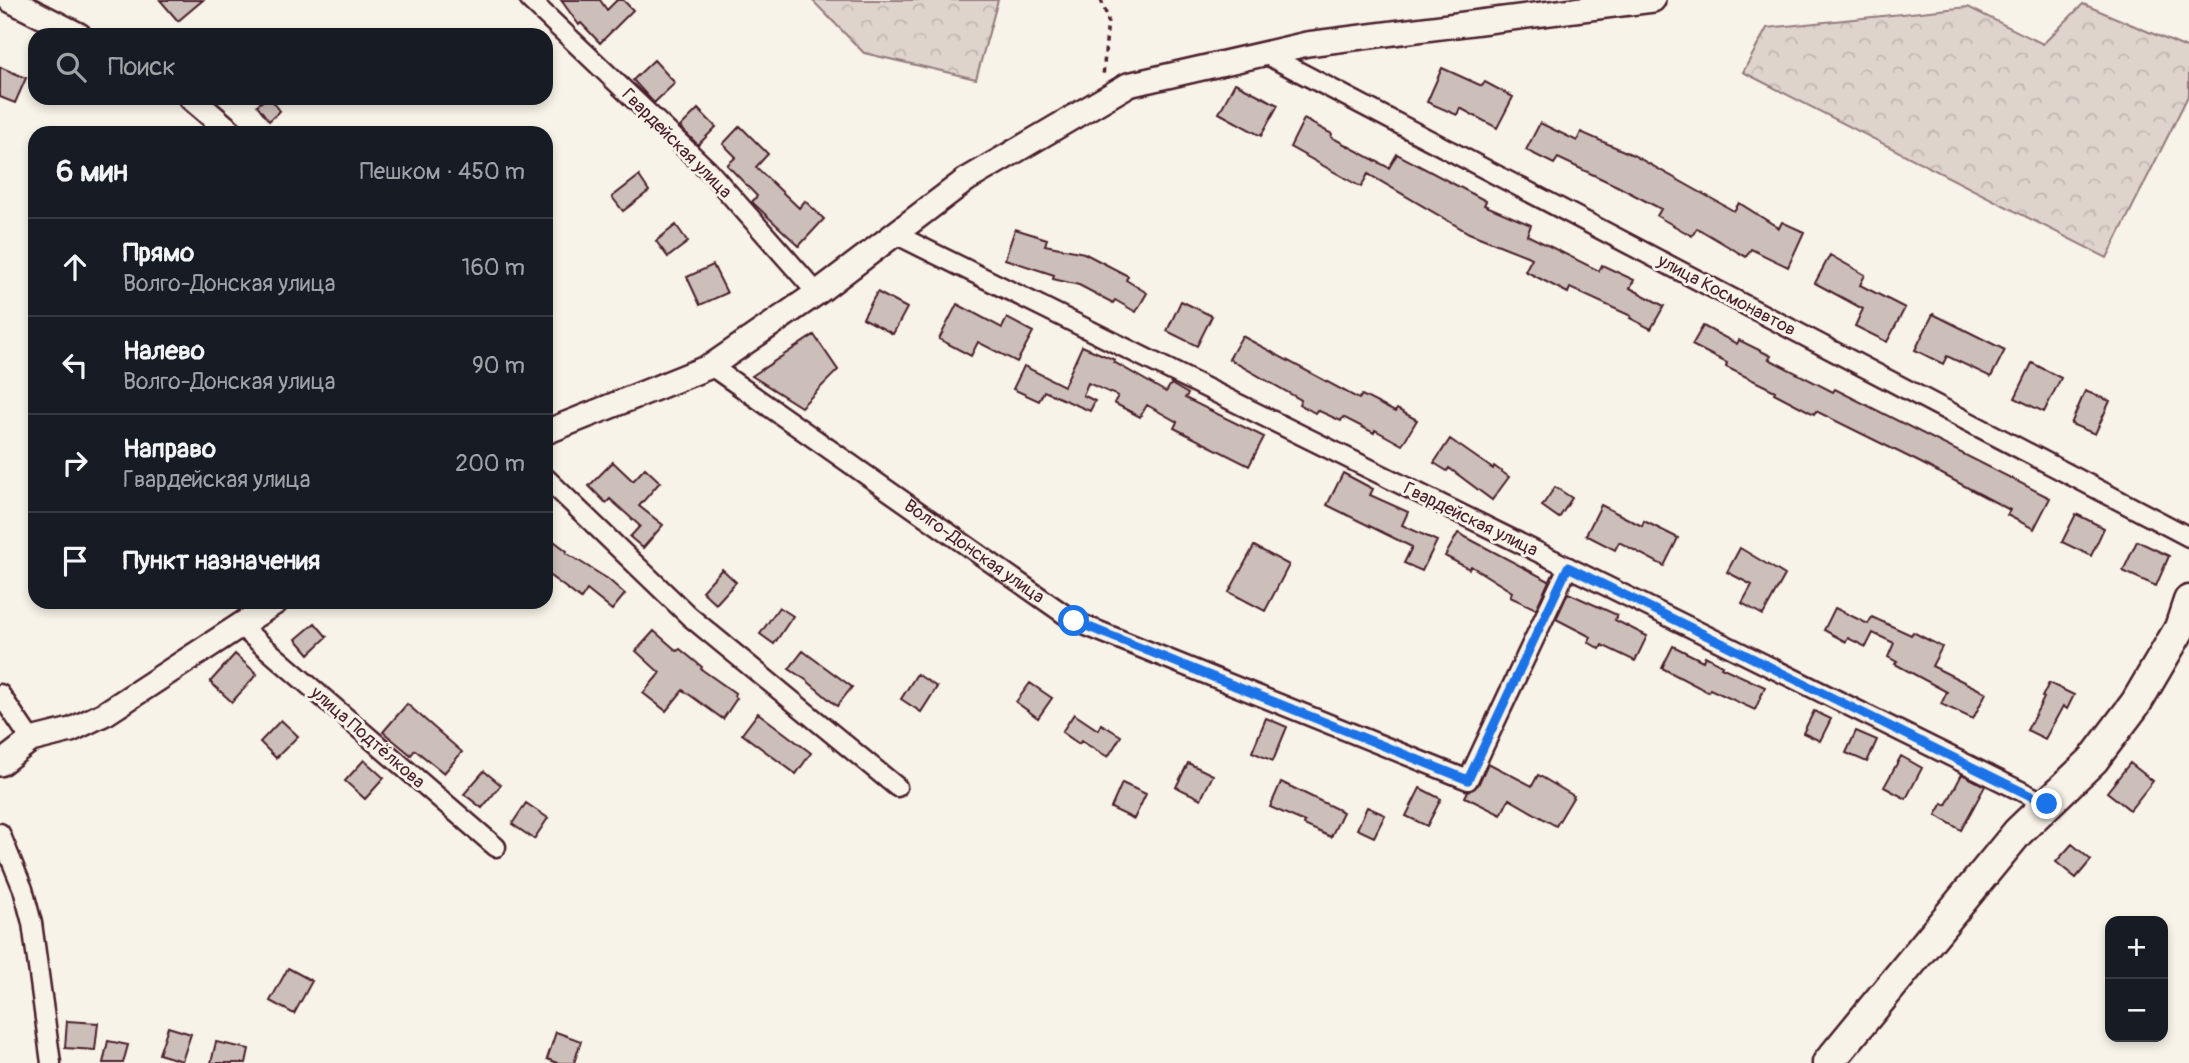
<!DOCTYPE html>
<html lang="ru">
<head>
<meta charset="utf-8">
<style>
	body { margin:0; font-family:Pangolin,sans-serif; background:#20242c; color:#f1f3f6 }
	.controls { position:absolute; right:21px; bottom:21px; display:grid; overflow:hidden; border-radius:14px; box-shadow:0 4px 10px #0003 }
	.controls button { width:63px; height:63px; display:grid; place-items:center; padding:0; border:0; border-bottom:2px solid #363941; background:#171b24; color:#f1f3f6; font:35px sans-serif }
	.stop { position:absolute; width:21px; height:21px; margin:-16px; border:5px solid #1a73e8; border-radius:50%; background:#fff }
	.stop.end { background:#1a73e8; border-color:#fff; box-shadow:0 2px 7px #0008 }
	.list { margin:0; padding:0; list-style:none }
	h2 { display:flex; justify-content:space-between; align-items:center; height:91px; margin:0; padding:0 28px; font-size:30px }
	h2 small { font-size:23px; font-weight:400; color:#9ea1a6 }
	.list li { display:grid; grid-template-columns:46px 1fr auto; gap:21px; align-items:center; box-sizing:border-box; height:98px; padding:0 28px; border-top:2px solid #363941 }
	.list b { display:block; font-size:26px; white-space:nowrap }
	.list p { margin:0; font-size:23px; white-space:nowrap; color:#9ea1a6 }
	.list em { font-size:23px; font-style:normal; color:#9ea1a6 }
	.icon { flex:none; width:38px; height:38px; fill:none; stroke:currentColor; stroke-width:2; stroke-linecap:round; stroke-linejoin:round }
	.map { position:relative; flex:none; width:2189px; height:1063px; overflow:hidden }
	.search { position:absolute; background:#171b24; box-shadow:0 4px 10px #0003; left:28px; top:28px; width:525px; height:77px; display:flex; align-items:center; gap:18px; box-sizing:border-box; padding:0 24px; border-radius:21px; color:#9ea1a6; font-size:26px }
	.panel { position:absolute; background:#171b24; box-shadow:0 4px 10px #0003; left:28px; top:126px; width:525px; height:483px; border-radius:21px }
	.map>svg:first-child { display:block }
	.forest { fill:url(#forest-crowns); stroke:#947a7c; stroke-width:2 }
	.building { fill:#ccbfb9; stroke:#4a1f2b; stroke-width:2 }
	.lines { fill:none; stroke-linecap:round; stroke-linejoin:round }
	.minor-casing { stroke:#4a1f2b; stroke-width:23 }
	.tertiary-casing { stroke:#4a1f2b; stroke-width:28 }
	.trunk-casing { stroke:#4a1f2b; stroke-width:35 }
	.path { stroke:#4a1f2b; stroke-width:3.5; stroke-dasharray:5 5; stroke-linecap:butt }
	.minor { stroke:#f7f3e8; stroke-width:18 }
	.tertiary { stroke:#f7f3e8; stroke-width:23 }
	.trunk { stroke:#f7f3e8; stroke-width:30 }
	.route { stroke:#1a73e8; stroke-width:9 }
	.labels { text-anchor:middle; stroke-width:6; stroke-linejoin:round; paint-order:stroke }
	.street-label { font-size:18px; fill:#4a1f2b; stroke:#f7f3e8 }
</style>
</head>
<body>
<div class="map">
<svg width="2189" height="1063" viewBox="0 0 2189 1063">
	<defs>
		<pattern id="forest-crowns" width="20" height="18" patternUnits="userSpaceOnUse" patternTransform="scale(1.75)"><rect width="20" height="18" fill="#ded4cc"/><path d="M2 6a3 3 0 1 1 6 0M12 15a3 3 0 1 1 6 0" fill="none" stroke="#c0b6af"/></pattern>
	</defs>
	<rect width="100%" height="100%" fill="#f7f3e8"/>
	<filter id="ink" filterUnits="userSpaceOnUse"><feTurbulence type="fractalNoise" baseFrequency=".0143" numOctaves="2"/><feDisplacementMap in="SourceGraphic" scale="14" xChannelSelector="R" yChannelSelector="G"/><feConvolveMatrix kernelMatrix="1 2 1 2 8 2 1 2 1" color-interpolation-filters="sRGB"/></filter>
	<g filter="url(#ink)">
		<!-- forest -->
		<path class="forest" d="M812,0h186l-22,79 -112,-26z
			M2083,4l106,45v45l-82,164 -364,-186 24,-44 201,-21 75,37z"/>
		<!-- building -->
		<path class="building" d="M160,0h43l-25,21z
			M561,0h39l7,10 10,-10h6l10,10 -33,33 -19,-20 -2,2z
			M654,60l21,23 -21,20 -21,-23z
			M0,67l26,11 -11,25 -15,-6z
			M1442,68l40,18 3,-4 28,15 -16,31 -37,-20 -3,7 -30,-13z
			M1235,83l43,22 -17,31 -42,-23z
			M267,98h3l10,13 -11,10 -12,-16z
			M698,109l18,18 -18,18 -18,-18z
			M1304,119l28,15 -1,3 58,31 8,-14 89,47 -2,4 47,20 -4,10 72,36 3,-6 32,15 -4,8 34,18 -13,23 -21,-11 1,-2 -61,-28 -2,5 -43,-22 7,-13 -63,-25 -101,-59 -7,13 -71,-40z
			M1540,123l37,18 4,-9 52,23 101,56 5,-8 40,25 3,-6 22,10 -16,35 -37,-18 -5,8 -49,-29 -5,8 -35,-20 4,-7 -44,-23 -59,-28 -4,6 -28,-14z
			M740,126l28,28 -12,13 43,41 6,-7 19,18 -25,27 -47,-44 5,-6 -30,-31 9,-8 -13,-13z
			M639,176l10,15 -26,20 -11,-14z
			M676,225l12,17 -20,15 -12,-16z
			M1015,229l32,10 -2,6 39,8 44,23 -2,4 21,13 -11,19 -21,-12 -2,3 -34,-18 -26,-6 1,-4 -49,-16z
			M1830,255l35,20 -5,10 45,23 -18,34 -32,-16 8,-17 -48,-26z
			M713,265l14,28 -27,12 -13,-28z
			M877,292l30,16 -14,26 -30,-16z
			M1181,301l31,15 -15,30 -30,-15z
			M957,304l45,24 5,-10 26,14 -16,30 -39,-20 -7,14 -32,-17z
			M1933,314l72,36 -14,27 -44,-21 -4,8 -28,-14z
			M1703,326l34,18 2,-4 32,16 -2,3 64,33 2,-3 215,109 -16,31 -27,-14 3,-5 -89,-47 -105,-52 -2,3 -40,-21 1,-2 -49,-24 1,-4 -35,-18z
			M814,335l24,35 -37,37 -49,-31z
			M1242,336l117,63 3,-4 33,17 2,-3 20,11 -15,25 -27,-15 -1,3 -31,-16 -2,4 -24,-11 -2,3 -16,-9 2,-4 -72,-41z
			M1082,346l33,14 -1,2 52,30 5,-8 17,10 -3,4 79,39 -15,29 -75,-38 3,-6 -30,-17 -7,12 -26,-14 4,-7 -30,-13 -5,12 12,6 -5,10 -46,-20 -5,10 -26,-12 11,-23 40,20z
			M2032,363l29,15 -17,34 -29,-14z
			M2085,391l25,10 -15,33 -24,-10z
			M1450,439l43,30 1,-3 15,11 -17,23 -43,-32 -2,3 -13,-8z
			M613,462l20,19 12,-13 15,14 -21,24 24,19 -20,23 -13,-11 10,-11 -30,-27 -4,4 -17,-17z
			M1343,473l30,16 -3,6 38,17 -6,13 35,16 -15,30 -18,-8 8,-16 -85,-42z
			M1555,487l17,11 -13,20 -17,-12z
			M1601,505l41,21 2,-5 34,17 -14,28 -45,-24 -4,8 -29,-15z
			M2076,514l28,14 -13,28 -29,-14z
			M1458,533l91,48 -13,28 -26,-12 2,-5 -41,-26 -2,3 -24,-13z
			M546,535l21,16 -1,2 42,26 17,15 -13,16 -25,-20 -6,9 -35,-26z
			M2137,541l32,15 -13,30 -33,-15z
			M1254,546l35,19 -24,46 -36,-19z
			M1740,548l45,27 -22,40 -21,-12 10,-18 -25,-13z
			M722,569l14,13 -20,22 -14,-13z
			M1568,593l49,22 -2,5 32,16 -12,25 -33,-16 -2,4 -12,-7 3,-5 -35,-18z
			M779,607l14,9 -19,28 -14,-10z
			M1835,608l33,16 4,-7 39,18 2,-3 29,15 -10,19 54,27 -13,26 -32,-15 6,-12 -52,-28 2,-2 -9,-5 6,-14 -21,-10 -7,14 -18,-9 -2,4 -22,-12z
			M315,623l12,14 -18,17 -13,-15z
			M654,631l23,20 3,-2 22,18 -1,2 34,24 -1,3 3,2 -14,21 -40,-29 -17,21 -23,-18 17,-20 -24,-22z
			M1673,646l30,15 2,-5 17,9 -1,2 44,20 -10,23 -45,-21 -2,3 -46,-24z
			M803,651l49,36 -15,19 -31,-26 -17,-11z
			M235,654l22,20 -25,28 -22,-20z
			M917,674l20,13 -16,25 -20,-13z
			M1030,683l22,15 -14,20 -22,-16z
			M2049,683l25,12 -7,14 -4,-3 -18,33 -18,-9 17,-32 -2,-1z
			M407,704l55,48 -18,21 -29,-23 -4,5 -28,-23z
			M1814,711l17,8 -11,22 -17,-8z
			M758,713l53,40 -15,21 -54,-40z
			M1074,714l24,16 3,-6 20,12 -13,21 -27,-16 -2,3 -17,-12z
			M1266,718l21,9 -14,34 -21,-9z
			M281,720l17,16 -22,22 -16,-16z
			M1856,731l21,9 -10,22 -21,-9z
			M1901,756l21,12 -16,31 -22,-12z
			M364,760l20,18 -19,21 -20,-18z
			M1188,763l25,12 -12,24 -25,-12z
			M1488,763l44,23 6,-11 36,21 -18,30 -47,-27 -8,16 -36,-18 3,-6 10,-6z
			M2130,763l23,18 -23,29 -23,-18z
			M484,771l17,14 -19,23 -18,-14z
			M1962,774l23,12 -24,44 -25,-15 7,-12 3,2z
			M1281,782l62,30 -12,25 -27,-12 1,-3 -35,-15z
			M1122,783l24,11 -12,25 -23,-11z
			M1420,788l21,11 -14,27 -21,-10z
			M526,803l22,15 -14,21 -22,-15z
			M1367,807l18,8 -11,22 -17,-8z
			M2072,844l19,16 -15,18 -20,-16z
			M288,968l24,13 -18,33 -24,-13z
			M67,1021l31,2 -3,27 -30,-2z
			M168,1027l23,7 -9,27 -23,-7z
			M556,1032l25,9 -7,22h-17l-10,-4z
			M108,1041l20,4 -5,18h-20z
			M216,1042l33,7 -3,14h-35z"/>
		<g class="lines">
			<!-- minor casing -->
			<g class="minor-casing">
				<g id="minor">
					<path d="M530,0l179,171 108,122"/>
					<path d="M1265,54l924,483"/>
					<path d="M895,234l1152,570"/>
					<path id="s1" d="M711,366l363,255 394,159 100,-213"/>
					<path d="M546,478l143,138 208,171"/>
					<path d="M240,626l256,221"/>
					<path d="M0,694l31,46"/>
					<path d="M0,833l23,56 9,34 19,140"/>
				</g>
			</g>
			<!-- tertiary casing -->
			<g class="tertiary-casing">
				<path id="tertiary" d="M10,0l69,35
					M191,98l41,35
					M546,432l165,-66 106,-73 149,-113 162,-95 179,-41 346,-44
					M0,764l31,-24 40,-10 35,-17 170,-111"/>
			</g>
			<!-- trunk casing -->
			<g class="trunk-casing">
				<path id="trunk" d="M1828,1063l190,-231 75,-72 43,-57 44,-75 9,-27"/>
			</g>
			<!-- path -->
			<path class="path" d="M1101,0l7,19 -5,58"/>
			<!-- minor -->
			<use href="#minor" class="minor"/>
			<!-- tertiary -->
			<use href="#tertiary" class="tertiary"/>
			<!-- trunk -->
			<use href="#trunk" class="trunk"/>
		</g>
	</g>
	<g class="lines" filter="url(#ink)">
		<!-- route -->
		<path class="route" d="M1074,621l394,159 100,-213 479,237"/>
	</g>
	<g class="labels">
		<!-- street labels -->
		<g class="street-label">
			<text transform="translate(677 143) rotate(45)" y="6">Гвардейская улица</text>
			<text transform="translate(1727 295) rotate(28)" y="6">улица Космонавтов</text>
			<text transform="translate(1471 519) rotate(26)" y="6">Гвардейская улица</text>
			<text dy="6" stroke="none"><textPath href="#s1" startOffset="322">Волго-Донская улица</textPath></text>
			<text transform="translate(368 737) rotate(41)" y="6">улица Подтёлкова</text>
		</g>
	</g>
</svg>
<div class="controls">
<button>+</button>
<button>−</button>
</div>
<div class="stop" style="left:1074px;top:621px"></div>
<div class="stop end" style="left:2047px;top:804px"></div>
<div class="search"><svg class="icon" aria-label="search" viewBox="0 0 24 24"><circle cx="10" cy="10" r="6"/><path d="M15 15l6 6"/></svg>Поиск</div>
<section class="panel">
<h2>6 мин<small>Пешком · 450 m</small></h2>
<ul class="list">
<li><svg class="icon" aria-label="ahead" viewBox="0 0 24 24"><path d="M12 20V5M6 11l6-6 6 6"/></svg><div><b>Прямо</b><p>Волго-Донская улица</p></div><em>160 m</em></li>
<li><svg class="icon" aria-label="left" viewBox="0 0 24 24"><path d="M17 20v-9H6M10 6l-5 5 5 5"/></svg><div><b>Налево</b><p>Волго-Донская улица</p></div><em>90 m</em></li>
<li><svg class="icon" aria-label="right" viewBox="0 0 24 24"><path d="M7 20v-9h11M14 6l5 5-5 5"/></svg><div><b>Направо</b><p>Гвардейская улица</p></div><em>200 m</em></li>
<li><svg class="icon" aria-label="arrive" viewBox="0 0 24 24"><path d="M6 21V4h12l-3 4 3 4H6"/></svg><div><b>Пункт назначения</b></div></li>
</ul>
</section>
</div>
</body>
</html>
